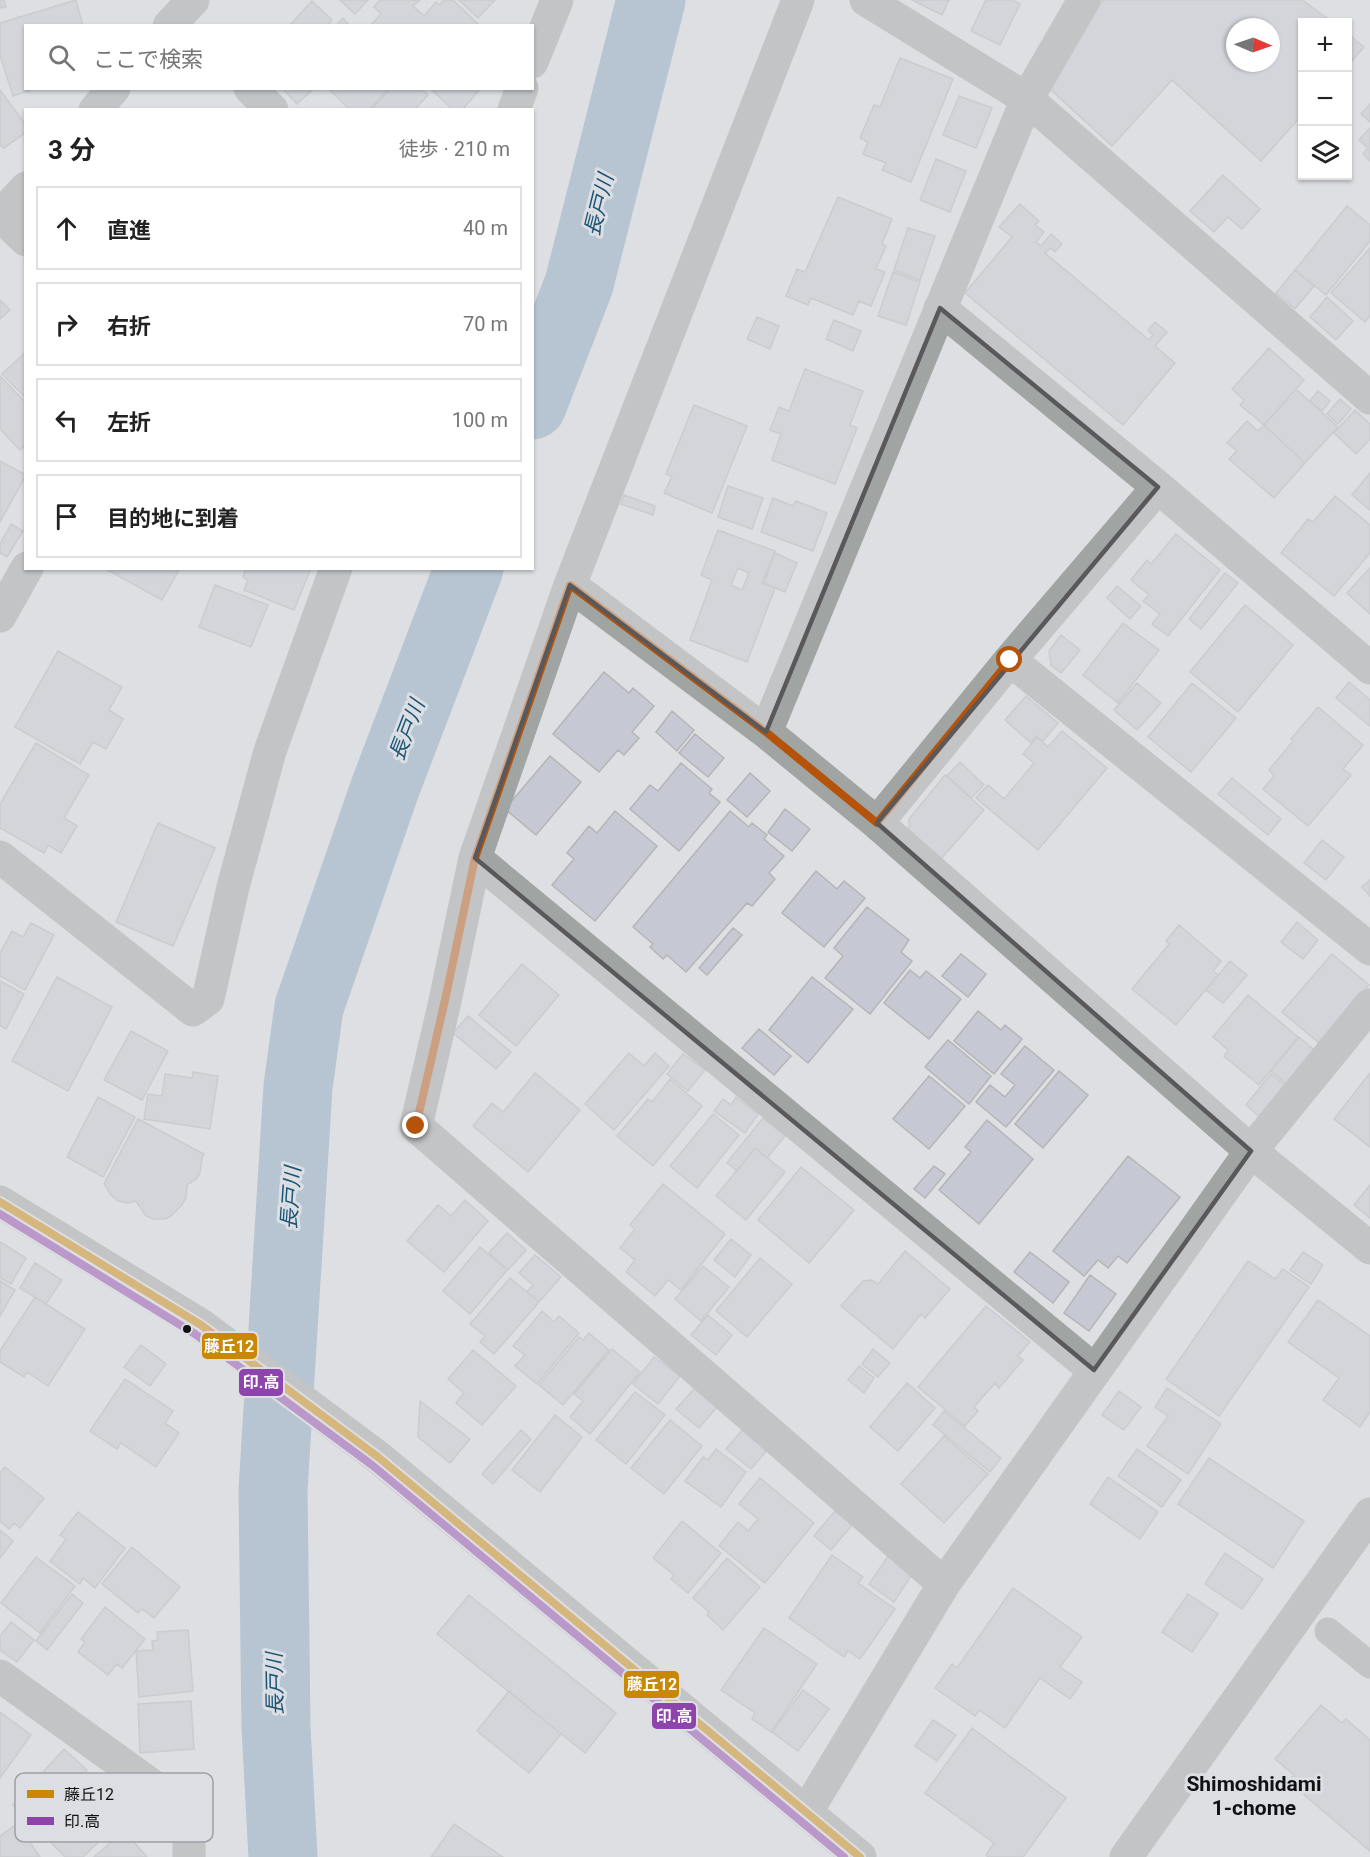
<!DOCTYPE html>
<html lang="ja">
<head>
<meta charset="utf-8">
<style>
	body { margin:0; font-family:Roboto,"Noto Sans JP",sans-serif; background:#f6f6f6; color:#222 }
	.controls { position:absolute; right:18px; top:18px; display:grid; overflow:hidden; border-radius:0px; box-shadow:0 2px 4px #0004 }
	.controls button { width:54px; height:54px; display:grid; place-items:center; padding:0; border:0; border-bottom:2px solid #e0e0e0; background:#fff; color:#222; font:30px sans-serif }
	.compass { position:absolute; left:1226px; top:18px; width:54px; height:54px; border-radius:50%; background:#fff; box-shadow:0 2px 4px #0004; rotate:92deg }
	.stop { position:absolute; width:18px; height:18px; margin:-14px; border:4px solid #b45309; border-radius:50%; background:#fff }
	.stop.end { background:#b45309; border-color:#fff; box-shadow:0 2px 6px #0008 }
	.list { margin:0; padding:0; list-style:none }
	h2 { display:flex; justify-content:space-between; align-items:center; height:78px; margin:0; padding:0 24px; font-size:26px }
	h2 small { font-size:20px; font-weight:400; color:#767676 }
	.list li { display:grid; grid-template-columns:39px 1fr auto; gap:18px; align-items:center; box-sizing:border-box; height:84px; margin:0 12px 12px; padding:0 12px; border:2px solid #e0e0e0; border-radius:0px }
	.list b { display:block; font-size:22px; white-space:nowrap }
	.list em { font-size:20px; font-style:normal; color:#767676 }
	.icon { flex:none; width:33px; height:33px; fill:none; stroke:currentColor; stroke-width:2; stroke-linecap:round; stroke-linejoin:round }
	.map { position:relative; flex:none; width:1370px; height:1857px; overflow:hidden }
	.search { position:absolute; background:#fff; box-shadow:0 2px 4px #0004; left:24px; top:24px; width:510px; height:66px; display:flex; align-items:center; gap:15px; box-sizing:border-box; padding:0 21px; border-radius:0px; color:#767676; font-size:22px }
	.panel { position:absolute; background:#fff; box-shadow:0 2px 4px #0004; left:24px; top:108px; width:510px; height:462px; border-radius:0px }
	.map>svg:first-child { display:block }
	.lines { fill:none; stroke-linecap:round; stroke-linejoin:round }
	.river { stroke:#85a7bc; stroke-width:69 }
	.building { fill:#c6c9d3; stroke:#b4b5b7; stroke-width:1.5; fill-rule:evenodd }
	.pedestrian { stroke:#a0a5a3; stroke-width:27 }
	.minor { stroke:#a0a5a3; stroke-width:33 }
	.tertiary { stroke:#a0a5a3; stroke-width:33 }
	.bus-1-casing { stroke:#dcdee4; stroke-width:12 }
	.bus-2-casing { stroke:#dcdee4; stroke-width:12 }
	.bus-1 { stroke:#c98804; stroke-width:8 }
	.bus-2 { stroke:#8e44ad; stroke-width:8 }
	.route { stroke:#b45309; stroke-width:8 }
	.marked { fill:none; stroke:#59595b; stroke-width:4.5; stroke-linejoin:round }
	.bus-dot { fill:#111113; stroke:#dcdee4; stroke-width:2 }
	.labels { text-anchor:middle; stroke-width:6; stroke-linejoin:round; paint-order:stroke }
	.water-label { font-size:21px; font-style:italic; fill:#1a5674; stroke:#dcdee4 }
	.neighbourhood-label { font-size:21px; font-weight:bold; fill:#111113; stroke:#dcdee4 }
	.key { fill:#dcdee4; stroke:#9fa0a5; stroke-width:1.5 }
	.key-label { font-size:16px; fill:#111113 }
	.line-badge { stroke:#dcdee4; stroke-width:2 }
	.badge-label { font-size:16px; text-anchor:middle; font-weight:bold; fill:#fff }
</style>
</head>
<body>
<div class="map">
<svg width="1370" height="1857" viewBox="0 0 1370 1857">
	<rect width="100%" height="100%" fill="#dedfe2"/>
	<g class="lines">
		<!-- river -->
		<path class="river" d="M532,405l47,-121 72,-284
			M283,1857l-7,-130 -3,-237 25,-403 11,-80 76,-219 84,-220"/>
	</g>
	<!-- building -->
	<path class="building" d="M0,0h4l2,7 -6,1z
		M76,0l7,26h-57v62h10l-23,8 -13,-41v-32z
		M340,0h28l-13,14z
		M380,0h40l-7,6 11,10 12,-14 3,3 5,-5h9l27,26h-110l11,-12 -7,-7z
		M459,0h36l-17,18z
		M912,0h37l-7,15z
		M986,0h26l8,4 -20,41 -29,-14z
		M1102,0h200l30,22h-30v93l-41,46 -89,-81 -60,66 -62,-57zM1235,27h36v36h-36z
		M312,1l20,19 -5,6h-38z
		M343,18l7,8h-14z
		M1348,34l16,13 -16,18z
		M900,58l53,21 -42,103 -29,-12 4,-7 -23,-9 5,-12 -8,-4 14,-33 6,2z
		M282,88h30l1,1 -16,15z
		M389,88l-20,22h-19l-21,-21z
		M391,88h30l7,7 -14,15h-43z
		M481,88l-19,22h-9l-22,-21z
		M0,90l26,35v7l-22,16 -4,-3z
		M959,96l33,12 -16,40 -33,-13z
		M1370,104v18l-9,-8z
		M1370,128v33l-7,-7 5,-6 -9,-8z
		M936,159l30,12 -16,41 -30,-12z
		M1223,175l37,34 -18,20 -14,-12 -14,15 -24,-21z
		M838,197l54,22 -10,25 4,2 -10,23 9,3 -14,34 -12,-5 -6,14 -42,-17 -3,7 -22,-9 11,-27 8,3z
		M1020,204l19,17 -4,4 9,7 -8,10 5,4 10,-12 11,10 -7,8 -4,-4 -6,5 104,87 4,-5 -5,-5 7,-8 12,10 -12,14 20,17 -52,62 -158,-132 47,-56 -13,-10z
		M1347,206l23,19v16l-44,54 -31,-25z
		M908,228l27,8 -15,44 -26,-10z
		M1370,248v68l-5,6 -34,-29z
		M1295,270l19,16 -19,23 -19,-16z
		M893,272l27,10 -14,43 -28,-9z
		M1327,297l26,24 -17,19 -26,-23z
		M0,300l10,10 -10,9z
		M757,317l22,9 -9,23 -23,-10z
		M834,320l27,11 -8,20 -27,-12z
		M1269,348l35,32 -40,45 -24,-20 4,-5 -12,-11z
		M26,352v46l-24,-24z
		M805,369l58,22 -13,34 7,3 -22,56 -63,-24 9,-26 -11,-4 9,-23 10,4z
		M0,376l26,27v42l-6,5 -20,-21z
		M1296,389l42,38 -33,36 -41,-38z
		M1318,391l12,10 -8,10 -12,-10z
		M1340,399l11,10 -13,15 -11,-10z
		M694,405l53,21 -35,87 -48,-20 8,-17 -6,-2z
		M1355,410l15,14v15l-14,15 -22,-21z
		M1247,421l11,10 6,-6 41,38 -31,35 -45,-39 8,-8 -10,-8z
		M0,461l26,14 -26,47z
		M1370,473v37l-18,-15z
		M728,486l35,12 -11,31 -34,-12z
		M624,495l31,11 -2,9 -32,-11z
		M1335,496l35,29v28l-36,43 -53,-43 27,-34 5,3z
		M773,498l20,8 3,-5 31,12 -14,38 -52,-19z
		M11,524l12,7 -16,26 -7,-4v-9z
		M718,530l57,21 -13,32 13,5 -28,74 -57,-22 22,-60 -11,-5zM738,568l11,5 -7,17 -11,-5z
		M1176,534l44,36 -52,66 -16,-12 8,-10 -17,-13 6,-6 -18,-15 16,-20 4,4z
		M775,553l22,10 -12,29 -21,-9z
		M104,568h76l-18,32z
		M246,568h65l-17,42 -50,-20 4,-10 -5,-3z
		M1370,568v46l-23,-21z
		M1225,573l13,10 -37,46 -12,-10z
		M215,585l53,20 -17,42 -52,-20z
		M1117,586l24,20 -11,13 -23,-21z
		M1245,605l48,40 -55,67 -48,-40z
		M1123,623l36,27 -41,53 -35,-28z
		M1061,635l19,15 -19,23 -10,-8 -2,-14z
		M58,651l64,36 -13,23 14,9 -17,30 -13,-7 -13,22 -65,-37z
		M604,672l25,21 4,-5 21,18 -22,26 7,6 -15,17 -6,-5 -19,22 -46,-38z
		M1349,682l21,18v26l-34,-28z
		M1137,683l24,20 -24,27 -23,-20z
		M1192,683l44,35 -45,54 -43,-35z
		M1026,696l32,27 -15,18 -7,-5 -5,7 -26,-23z
		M1318,707l45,38 -20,24 8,6 -43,51 -45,-37 11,-13 -5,-6 24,-29 -2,-2z
		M672,711l22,19 -17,21 -21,-19z
		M1062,731l45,37 -69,82 -62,-52 12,-13 16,14 30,-36 -11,-9 14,-17 11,10z
		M695,734l29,24 -16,19 -29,-24z
		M36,743l53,32 -25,43 13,8 -16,27 -13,-8 -4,8 -44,-25v-24z
		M550,756l31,26 -45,53 -31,-26z
		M960,762l24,23 -13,13 -24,-22z
		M681,763l31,26 -3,4 11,9 -41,49 -49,-42 20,-24 8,6z
		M750,773l20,18 -23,26 -20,-17z
		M945,775l39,35 -43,49 -32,-28v-12z
		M1232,778l49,41 -13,16 -50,-41z
		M785,809l25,20 -18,22 -24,-19z
		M615,811l42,35 -62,75 -43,-36 22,-26 -7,-6 22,-27 8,7z
		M730,811l19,16 3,-4 15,12 -3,4 20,17 -15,17 6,6 -23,27 -5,-3 -61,69 -19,-17 -4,4 -13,-12 3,-3 -20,-17z
		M158,823l57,25 -42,98 -57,-24z
		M1322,840l22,17 -18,23 -22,-17z
		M816,871l21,18 7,-8 21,17 -41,49 -42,-34z
		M1370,880v16l-8,-9z
		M867,907l42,33 -8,12 11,9 -42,53 -45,-36 18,-22 -9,-8z
		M1297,922l21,18 -15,19 -22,-17z
		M31,923l23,12 -29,55 -25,-14v-23l12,-22 11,6z
		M1179,925l42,36 -8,10 5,4 -42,50 -44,-36 37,-45 -3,-3z
		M733,928l9,7 -35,40 -8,-7z
		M961,954l25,20 -18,23 -26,-21z
		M1332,954l37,31 -50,58 -37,-31z
		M1230,961l17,14 -24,28 -17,-13z
		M522,964l37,31 -43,51 -37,-31z
		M910,970l10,8 6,-7 35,28 -32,40 -45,-36z
		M57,977l55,30 -44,84 -56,-30z
		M812,977l41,32 -45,54 -39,-33z
		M0,981l24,13 -18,35 -6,-3z
		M1248,995l50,42 -39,48 -35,-29 4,-6 -15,-13z
		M978,1011l23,19 4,-5 17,14 -28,35 -40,-33z
		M468,1016l43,36 -15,17 -43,-36z
		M759,1029l32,27 -17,19 -32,-27z
		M131,1031l37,20 -26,49 -38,-20z
		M1299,1037l22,19 -29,33 -21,-18z
		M948,1040l43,36 -22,28 -44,-37z
		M1025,1046l29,24 -48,57 -30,-25 14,-17 15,12 10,-12 -14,-11z
		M629,1053l15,13 11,-13 14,13 -55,64 -29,-26z
		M683,1054l22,16 -17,21 -21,-17z
		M1059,1071l29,24 -45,53 -28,-24z
		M193,1072l25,4 -8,53 -66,-10 4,-25 14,2 3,-22 27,4z
		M535,1073l45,37 -52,62 -55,-46 19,-23 11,9z
		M1370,1073v74l-36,-28z
		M1271,1074l16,13 -26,31 -15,-13z
		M929,1076l36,30 -36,43 -36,-30z
		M670,1079l32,27 -49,60 -36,-30 31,-37 4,3z
		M98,1097l37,20 -32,60 -36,-20z
		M736,1097l22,17 -13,19 -31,-22 9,-12 8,6z
		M713,1114l26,21 -42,53 -27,-22z
		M763,1118l22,18 -18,22 -12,-10 -18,23 -10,-8z
		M138,1119l66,35 -2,4 -2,15 -4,6 -9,6 -1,13 -5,8 -10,10 -6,3h-11l-8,-3 -10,-15 -8,2 -10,-2 -7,-6 -7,-11z
		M987,1120l46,39 -54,65 -40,-34 32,-38 -6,-5z
		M755,1148l30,24 -39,48 -30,-24z
		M1128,1156l52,41 -53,66 -9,-7 -10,12 -10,-8 -14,16 -31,-25z
		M934,1166l11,8 -20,24 -11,-9z
		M801,1167l53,43 -45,53 -51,-43z
		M663,1184l62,50 -44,56 -13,-10 -13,16 -29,-24 9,-12 -15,-12 15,-19 -5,-4z
		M1370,1185v33l-16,-13z
		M465,1200l23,21 -44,51 -37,-31 31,-36 13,11z
		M507,1233l19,17 -18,20 -19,-17z
		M731,1239l20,16 -16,22 -21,-17z
		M0,1242l26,16 -15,26 -11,-6z
		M480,1247l27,23 -37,44 -27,-23z
		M905,1251l45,38 -25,29 -4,-4 -28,35 -52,-43 22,-25 8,-1 7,4z
		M1030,1252l39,30 -16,21 -39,-31z
		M1303,1252l20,13 -12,19 -21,-14z
		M535,1255l26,22 -22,25 -12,-10 6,-7 -14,-12z
		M760,1258l32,26 -45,53 -31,-26z
		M1248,1261l27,18 8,-10 26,18 -90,129 -53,-37z
		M35,1263l27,17 -16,24 -26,-16z
		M703,1266l26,21 -28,34 -26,-22z
		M1090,1275l26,19 -27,37 -25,-18z
		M510,1278l29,24 -45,52 -14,-12 5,-6 -15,-12z
		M0,1281l15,9 -15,26z
		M35,1297l50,32 -37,57 -21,-14 -3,5 -24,-15v-11z
		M1318,1300l52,36v76l-10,15 -37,-27 16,-22 -51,-36z
		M986,1306l44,36 -12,14 5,4 -24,28 -4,-5 -21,24 4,4 -13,15 -47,-39z
		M542,1311l12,11 5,-6 20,17 -42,51 -22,-18 10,-11 -12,-9z
		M708,1315l24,20 -16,20 -25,-20z
		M589,1333l20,17 -46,55 -24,-20 40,-48 4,3z
		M141,1345l25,19 -16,22 -26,-19z
		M612,1349l28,23 -50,62 -20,-17 13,-16 -9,-7z
		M873,1349l17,14 -12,14 -16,-13z
		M473,1350l43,36 -34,39 -26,-22 8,-10 -16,-14z
		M654,1357l26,19 -22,28 -25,-20z
		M859,1366l15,12 -10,15 -16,-13z
		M125,1379l48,32 -8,12 14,10 -23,34 -35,-24 -4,6 -27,-18z
		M907,1383l28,25 -37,43 -28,-24z
		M695,1388l22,19 -18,21 -23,-19z
		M1167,1388l54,36 -33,50 -41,-28 21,-30 -13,-9z
		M1119,1391l22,16 -17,23 -22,-15z
		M635,1392l30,23 -39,49 -30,-24z
		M420,1401l50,38 -20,24 -32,-26z
		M944,1411l57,47 -11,14 -57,-47z
		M555,1415l27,22 -42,55 -28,-22z
		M670,1420l32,26 -38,48 -33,-26z
		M743,1429l25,20 -17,20 -25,-20z
		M521,1430l10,9 -38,45 -11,-10z
		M944,1436l44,38 -44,49 -43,-39z
		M716,1449l30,23 -25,35 -36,-26 18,-24 5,3z
		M1137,1449l44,31 -19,27 -44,-31z
		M1209,1458l95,63 -31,47 -95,-64z
		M5,1467l39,31 -24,30 -6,-5 -5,6 -9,-8v-48z
		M1108,1477l50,35 -18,27 -50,-35z
		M760,1478l54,45 -49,60 -46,-37 19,-24 10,9 10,-12 -19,-15z
		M835,1511l17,14 -21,25 -17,-14z
		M78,1512l47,36 -30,40 -12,-10 -3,6 -30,-23 16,-22 -6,-4z
		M682,1521l39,32 -33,40 -17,-14 3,-4 -21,-17z
		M0,1530l13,11 -13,17z
		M132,1547l48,40 -26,31 -12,-9 -4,4 -36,-29z
		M1225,1553l38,26 -21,30 -37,-25z
		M832,1555l31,22 -5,6 37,26 -35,50 -12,-8 -4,6 -55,-39z
		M888,1556l25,17 -19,29 -25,-18z
		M36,1557l39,29 -35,47 -39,-30z
		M727,1558l33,29 -37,43 -16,-15 2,-3 -16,-14z
		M1013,1588l69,49 -22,30 22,15 -12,17 -30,-21 -35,50 -26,-18 -4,6 -40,-28 17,-24 5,4z
		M72,1594l11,9 -36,47 -11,-9z
		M1188,1594l30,20 -26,38 -30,-20z
		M469,1595l147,118 -31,40 -148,-119z
		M105,1607l40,32 -23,29 -5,-4 -9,11 -30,-23 7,-10 -4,-3z
		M11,1622l23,18 -17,22 -17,-12v-14z
		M764,1628l53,36 -46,68 -19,-13 3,-6 -34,-23z
		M188,1630l5,61 -54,6 -3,-46 17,-1 -1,-9 6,-1 -1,-8z
		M803,1690l26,19 -31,42 -26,-19z
		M509,1691l52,43 -32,39 -52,-42z
		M191,1701l3,48 -54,4 -2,-49z
		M1321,1705l21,18 4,-4 24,21v111l-82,-70 6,-6 -19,-16z
		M0,1712l31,23 -31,43z
		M933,1720l23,15 -19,26 -22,-15z
		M972,1728l94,70 -43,59h-35l-2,-2 8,-12 -69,-50z
		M64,1749l23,21 -51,56 -23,-21z
		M113,1788l20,20 -50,49h-18l-21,-22 43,-42 10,10z
		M17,1824l23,33h-40v-21z
		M454,1824l49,33h-72z
		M124,1831l23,26h-53z"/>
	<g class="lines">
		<!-- pedestrian -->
		<path class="pedestrian" d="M1328,1631l42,34"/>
		<!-- minor -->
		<path class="minor" d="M798,0l-228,585 -95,273 -30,143 -29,125 528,458
			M866,0l161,99 343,299
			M169,26l24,-26
			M532,62l25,-62
			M250,88l22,22
			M95,110l19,-22
			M514,110l8,-22
			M0,216l26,-28
			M1,216l25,24
			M940,308l218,179 212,181
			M570,585l196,147 111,91 374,328 119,97
			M0,616l27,-48
			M1010,660l360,289
			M766,732l261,-633 57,-99
			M877,823l133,-163 148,-173
			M0,857l193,153 15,-11 25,-112 37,-136 66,-183
			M475,858l619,512
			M0,1676l189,136v45
			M807,1811l137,-227 307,-433 119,-146"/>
		<!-- tertiary -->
		<path class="tertiary" d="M0,1202l201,123 177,132 482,400
			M1126,1857l244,-343"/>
		<!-- bus-1 casing -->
		<g class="bus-1-casing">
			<path id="bus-1" d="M0,1202l201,123 177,132 482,400"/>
		</g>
		<!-- bus-2 casing -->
		<g class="bus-2-casing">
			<path id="bus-2" d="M0,1214l195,120 177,131 472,392"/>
		</g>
		<!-- bus-1 -->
		<use href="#bus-1" class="bus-1"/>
		<!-- bus-2 -->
		<use href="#bus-2" class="bus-2"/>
	</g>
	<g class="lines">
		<!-- route -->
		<path class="route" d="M416,1126l29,-126 30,-142 95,-273 196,147 111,91 133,-163"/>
	</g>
	<!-- marked area -->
	<path d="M0 0H1370V1857H0ZM940,308l218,179 -281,336 374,328 -157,219 -619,-512 95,-273 196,147z" fill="#dedfe2" fill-opacity=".55" fill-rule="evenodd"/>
	<path class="marked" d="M940,308l218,179 -281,336 374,328 -157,219 -619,-512 95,-273 196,147z"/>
	<!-- markers -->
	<circle class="bus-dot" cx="187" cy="1329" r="5"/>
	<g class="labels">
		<!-- water labels -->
		<g class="water-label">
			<text transform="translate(599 205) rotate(-76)" y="7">長戸川</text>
			<text transform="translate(407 730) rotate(-69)" y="7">長戸川</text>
			<text transform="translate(291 1198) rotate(-86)" y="7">長戸川</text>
			<text transform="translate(275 1684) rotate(-91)" y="7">長戸川</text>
		</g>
		<!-- neighbourhood labels -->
		<g class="neighbourhood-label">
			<text x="1254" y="1791">Shimoshidami<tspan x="1254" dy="24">1-chome</tspan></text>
		</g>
	</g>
	<!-- legend -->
	<rect x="15" y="1773" width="198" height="69" rx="9" class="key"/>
	<rect x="27" y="1790" width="27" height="8" fill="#c98804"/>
	<rect x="27" y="1817" width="27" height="8" fill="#8e44ad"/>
	<g class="key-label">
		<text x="64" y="1800">藤丘12</text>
		<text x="64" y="1827">印.高</text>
	</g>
	<g class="line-badge">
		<rect x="201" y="1332" width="57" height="28" rx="6" fill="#c98804"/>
		<rect x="238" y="1368" width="46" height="29" rx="6" fill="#8e44ad"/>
		<rect x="623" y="1670" width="57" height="29" rx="6" fill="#c98804"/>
		<rect x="651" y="1702" width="46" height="28" rx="6" fill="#8e44ad"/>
	</g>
	<g class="badge-label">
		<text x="229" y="1352">藤丘12</text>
		<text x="261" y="1388">印.高</text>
		<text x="652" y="1690">藤丘12</text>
		<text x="674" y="1722">印.高</text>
	</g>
</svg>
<div class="controls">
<button>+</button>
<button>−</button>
<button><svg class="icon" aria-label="layers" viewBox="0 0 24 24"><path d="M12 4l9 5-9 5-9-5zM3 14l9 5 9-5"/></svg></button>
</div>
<svg class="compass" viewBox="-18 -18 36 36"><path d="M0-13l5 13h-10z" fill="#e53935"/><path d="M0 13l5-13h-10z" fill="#767676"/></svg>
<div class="stop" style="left:1010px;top:660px"></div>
<div class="stop end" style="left:416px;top:1126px"></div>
<div class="search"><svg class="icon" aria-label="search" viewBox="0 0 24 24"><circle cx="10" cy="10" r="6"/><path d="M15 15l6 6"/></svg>ここで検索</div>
<section class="panel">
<h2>3 分<small>徒歩 · 210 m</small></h2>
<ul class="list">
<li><svg class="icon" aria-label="ahead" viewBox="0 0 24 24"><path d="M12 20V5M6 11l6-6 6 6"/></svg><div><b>直進</b></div><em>40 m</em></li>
<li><svg class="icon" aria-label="right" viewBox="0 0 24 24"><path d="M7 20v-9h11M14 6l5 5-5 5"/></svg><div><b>右折</b></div><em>70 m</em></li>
<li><svg class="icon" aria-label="left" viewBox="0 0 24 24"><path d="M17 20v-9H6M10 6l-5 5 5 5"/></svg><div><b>左折</b></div><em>100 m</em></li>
<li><svg class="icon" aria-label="arrive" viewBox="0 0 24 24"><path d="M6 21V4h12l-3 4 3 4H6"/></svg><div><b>目的地に到着</b></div></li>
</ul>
</section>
</div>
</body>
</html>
